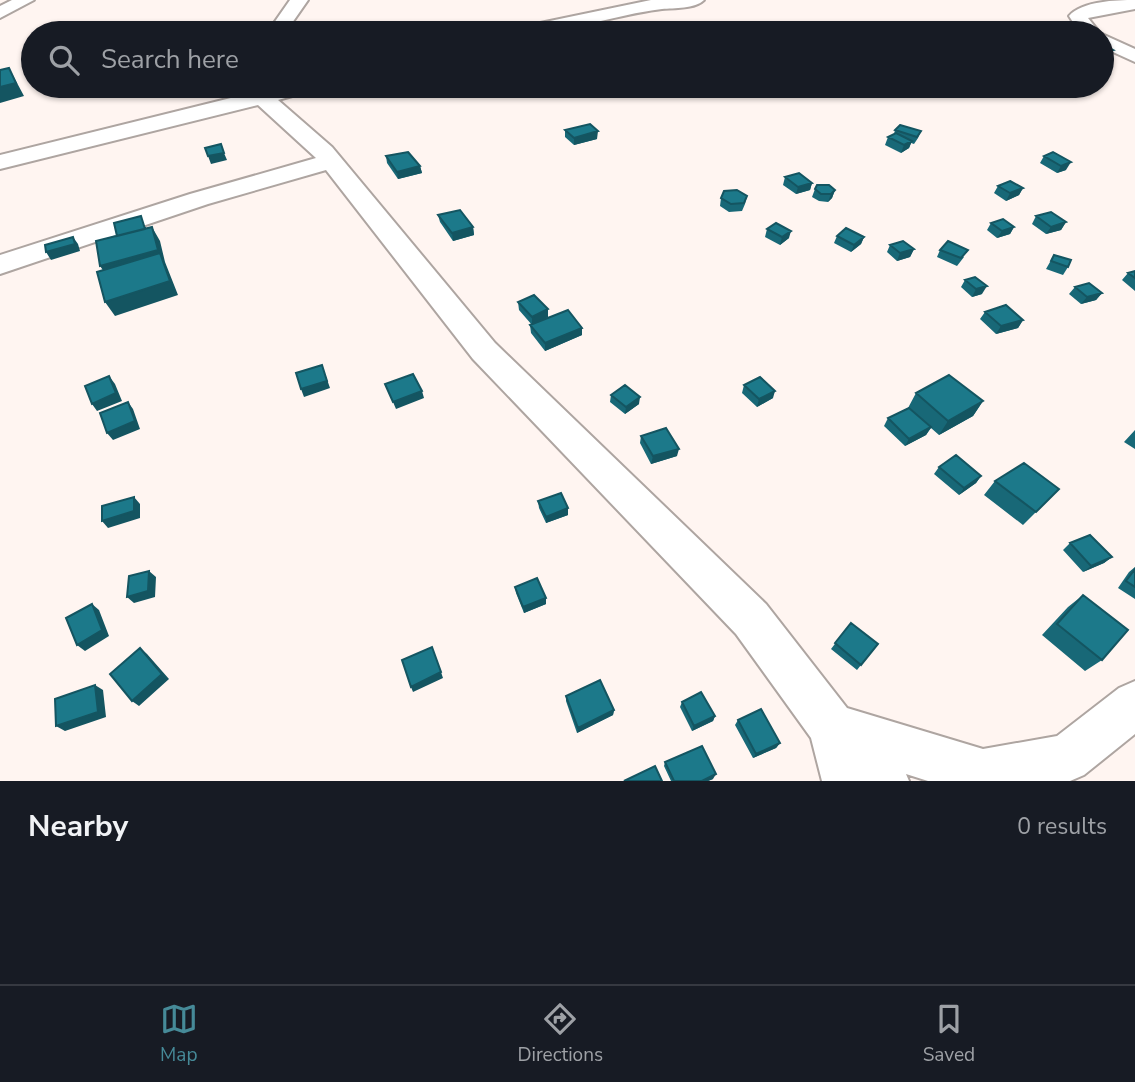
<!DOCTYPE html>
<html lang="en">
<head>
<meta charset="utf-8">
<style>
	body { margin:0; font-family:"Nunito Sans",sans-serif; background:#242831; color:#f1f3f6 }
	.list { margin:0; padding:0; list-style:none }
	h2 { display:flex; justify-content:space-between; align-items:center; height:91px; margin:0; padding:0 28px; font-size:30px }
	h2 small { font-size:23px; font-weight:400; color:#9ea1a6 }
	.icon { flex:none; width:38px; height:38px; fill:none; stroke:currentColor; stroke-width:2; stroke-linecap:round; stroke-linejoin:round }
	.map { position:relative; flex:none; width:1135px; height:781px; overflow:hidden }
	.search { position:absolute; background:#171b24; box-shadow:0 2px 5px #0004; left:21px; right:21px; top:21px; height:77px; display:flex; align-items:center; gap:18px; box-sizing:border-box; padding:0 24px; border-radius:38px; color:#9ea1a6; font-size:26px }
	.sheet { height:203px; background:#171b24 }
	nav { display:flex; justify-content:space-around; align-items:center; box-sizing:border-box; height:98px; border-top:2px solid #363941; background:#171b24; font-size:19px; color:#9ea1a6 }
	nav a { display:grid; justify-items:center; gap:4px }
	nav .on { color:#468a98 }
	.map>svg:first-child { display:block }
	.lines { fill:none; stroke-linecap:round; stroke-linejoin:round }
	.minor-casing { stroke:#aea5a1; stroke-width:4 }
	.minor { fill:#fff; fill-rule:evenodd }
	.wall { fill:#186877 }
	.shaded-wall { fill:#145561 }
	.building { fill:#1c798a; stroke:#145561; stroke-width:2 }
</style>
</head>
<body>
<div class="map">
<svg width="1135" height="781" viewBox="0 0 1135 781">
	<rect width="100%" height="100%" fill="#fff5f1"/>
	<g class="lines">
		<!-- minor casing -->
		<g class="minor-casing">
			<path id="minor" d="M12,0h22l-34,18v-12z
				M290,0h18l-23,33h-18z
				M651,0h53c-9,9 -30,8 -42,9 -50,6 -99,26 -150,24l9,-6z
				M1135,0v9l-47,9 12,15h-20l-11,-17c13,-15 47,-16 66,-16z
				M1102,34l33,15v13l-33,-15z
				M249,86h20l1,3 13,-3h34l-3,4 -36,10 54,47 163,196 271,261 81,104 136,41 74,-13 62,-48 16,-7v53l-51,41 -14,6h-142l-22,-7 3,7h-87l-11,-43 -75,-104 -263,-275 -147,-189 -118,34 -208,70v-19l190,-61 126,-36 -58,-53 -258,64v-14l251,-62z"/>
		</g>
		<!-- minor -->
		<use href="#minor" class="minor"/>
	</g>
	<!-- wall -->
	<path class="wall" d="M937,86h20l-1,2 -14,2z
		M565,130l32,9 -23,6 -9,-8z
		M895,130l26,1 -3,7 -4,6 -3,-1 -2,5 -8,5 -16,-8 3,-8 6,-3z
		M1053,152l13,18 -9,3 -17,-10 4,-7z
		M386,156l34,10 2,7 -24,6 -11,-16z
		M785,177l27,6 -2,7 -14,4 -13,-9z
		M998,186l25,2 -4,7 -13,6 -12,-8z
		M815,189l20,1 -3,8 -4,4 -9,-1 -7,-4z
		M747,196l-2,8 -3,7 -13,1 -9,-6 1,-8z
		M438,215l35,12 1,8 -21,6 -13,-19z
		M1036,216l30,6 -5,8 -15,4 -14,-10z
		M991,223l23,4 -4,7 -13,4 -10,-8z
		M767,229l22,9 -9,7 -15,-8z
		M837,236l27,1 -3,7 -10,8 -17,-9z
		M890,245l24,4 -4,8 -13,4 -10,-9z
		M940,250l24,7 -7,9 -20,-9z
		M1054,255l14,12 -5,8 -17,-6z
		M1135,271v20l-13,-11 6,-7z
		M965,280l17,14 -10,3 -11,-10z
		M1075,287l27,6 -6,7 -15,4 -12,-10z
		M518,302l30,7v8l-13,7 47,11 -37,16 -14,-18 -1,-8h2l-13,-15z
		M985,312l38,8 -5,8 -22,6 -16,-15z
		M744,385l29,13 -16,9 -15,-14z
		M916,393l67,8 -10,15 -34,19 -8,-7 -5,7 -21,11 -21,-20 4,-8 20,-10z
		M611,395l28,9 -14,10 -15,-12z
		M1135,430v19l-11,-7z
		M641,436l36,20 -26,8 -11,-21z
		M939,467l42,9 -5,7 -17,12 -25,-21z
		M995,481l64,8 -36,36 -39,-30z
		M538,501l30,7v7l-22,8 -7,-15z
		M1070,543l42,14 -8,6 -21,9 -20,-22z
		M1135,567v32l-17,-11 11,-16z
		M515,587l31,11v6l-22,9 -8,-20z
		M1083,595l19,65 -17,11 -43,-36 26,-28z
		M851,623l10,42 -4,5 -26,-21z
		M566,696l48,14 -1,5 -36,18 -11,-32z
		M682,702l33,14 -2,5 -21,10 -12,-24z
		M738,720l42,23 -4,5 -23,10 -18,-33z
		M665,762l48,17 -5,2h-37l-7,-15z"/>
	<!-- shaded-wall -->
	<path class="shaded-wall" d="M1113,50l-4,7 -7,1v-6z
		M9,68l15,28 -24,7v-16z
		M944,86h13l-1,2 -14,2z
		M598,131l-1,8 -23,6v-7z
		M912,141l-3,7 -8,5 3,-8z
		M224,153l3,7 -16,4 -3,-8z
		M1071,162l-5,8 -9,3 4,-7z
		M420,166l2,7 -24,6 -1,-7z
		M812,183l-2,7 -14,4 2,-7z
		M1023,188l-4,7 -13,6 4,-8z
		M835,190l-3,8 -4,4 3,-8z
		M1066,222l-5,8 -15,4 5,-7z
		M152,227l8,14 5,21 13,33 -63,21 -10,-14 5,-22 -10,-14z
		M473,227l1,8 -21,6 -1,-8z
		M1014,227l-4,7 -13,4 5,-7z
		M791,231l-2,7 -9,7 2,-8z
		M73,237l5,7 2,7 -29,9 -5,-8z
		M864,237l-3,7 -10,8 3,-7z
		M914,249l-4,8 -13,4 3,-8z
		M987,286l-5,8 -10,3 4,-8z
		M1102,293l-6,7 -15,4 6,-7z
		M548,309v8l-16,8v-8z
		M1023,320l-5,8 -22,6 5,-8z
		M582,328v7l-37,16v-8z
		M322,365l8,23 -26,9 -3,-8z
		M109,376l6,8 7,17 -25,10 -5,-7z
		M422,391l2,7 -28,11 -3,-7z
		M775,391l-2,7 -16,9 2,-8z
		M640,397l-1,7 -14,10 1,-7z
		M983,401l-10,15 -34,19 9,-14z
		M128,402l5,7 7,20 -27,11 -6,-7z
		M931,427l-5,8 -21,11 4,-7z
		M679,449l-2,7 -26,8 2,-8z
		M981,476l-5,7 -17,12 5,-7z
		M134,497l6,7v14l-32,10 -6,-7z
		M568,508v7l-22,8v-6z
		M1112,557l-8,6 -21,9 8,-6z
		M149,571l7,6 -1,20 -21,6 -7,-6z
		M546,598v6l-22,9 -1,-6z
		M92,604l7,6 10,26 -24,15 -8,-6z
		M140,648l7,6 22,25 -30,27 -7,-5z
		M441,672l2,6 -30,14 -2,-5z
		M95,685l8,5 3,27 -41,14 -9,-5z
		M614,710l-1,5 -36,18 1,-5z
		M715,716l-2,5 -21,10 2,-5z
		M780,743l-4,5 -23,10 3,-4z
		M716,774l-3,5 -5,2h-6z"/>
	<!-- building -->
	<path class="building" d="M1102,44l11,6 -11,2z
		M9,68l7,15 -16,4v-17z
		M590,124l8,7 -24,7 -9,-8z
		M900,125l21,6 -4,6 -22,-7z
		M896,133l16,8 -8,4 -16,-8z
		M221,144l3,9 -16,3 -3,-8z
		M408,152l12,14 -23,6 -11,-16z
		M1053,152l18,10 -10,4 -17,-10z
		M799,173l13,10 -14,4 -13,-10z
		M1010,181l13,7 -13,5 -12,-7z
		M817,185h12l6,5 -4,4h-10l-6,-5z
		M737,190l10,6 -3,7 -13,1 -10,-6 3,-7z
		M460,210l13,17 -21,6 -14,-18z
		M1051,212l15,10 -15,5 -15,-11z
		M141,216l4,13 -28,7 -3,-13z
		M1003,219l11,8 -12,4 -11,-8z
		M776,223l15,8 -9,6 -15,-8z
		M152,227l6,23 -58,16 -4,-25z
		M846,228l18,9 -10,8 -17,-9z
		M73,237l2,7 -29,8 -1,-7z
		M903,241l11,8 -14,4 -10,-8z
		M948,241l20,9 -7,8 -21,-8z
		M160,253l10,28 -65,21 -8,-30z
		M1054,255l17,5 -3,7 -17,-6z
		M1135,271v7l-7,-5z
		M975,277l12,9 -11,3 -11,-9z
		M1089,283l13,10 -15,4 -12,-10z
		M534,295l14,14 -16,8 -14,-15z
		M1006,305l17,15 -22,6 -16,-14z
		M568,310l14,18 -37,15 -15,-18z
		M322,365l5,16 -26,8 -5,-16z
		M413,374l9,17 -29,11 -8,-18z
		M949,375l34,26 -35,20 -32,-28z
		M109,376l7,17 -24,11 -7,-18z
		M760,377l15,14 -16,8 -15,-14z
		M625,385l15,12 -14,10 -15,-12z
		M128,402l7,19 -28,12 -7,-20z
		M909,408l22,19 -22,12 -21,-21z
		M666,428l13,21 -26,7 -12,-20z
		M956,455l25,21 -17,12 -25,-21z
		M1024,463l35,26 -23,23 -41,-31z
		M561,493l7,15 -22,9 -8,-16z
		M134,497v14l-32,10v-15z
		M1090,535l22,22 -21,9 -21,-23z
		M1135,569v18l-9,-6z
		M149,571l-1,20 -21,6 2,-21z
		M537,578l9,20 -23,9 -8,-20z
		M1083,595l45,35 -26,30 -45,-36z
		M92,604l10,26 -25,15 -11,-27z
		M851,623l27,21 -17,21 -26,-22z
		M432,647l9,25 -30,15 -9,-27z
		M140,648l22,26 -30,27 -22,-27z
		M600,680l14,30 -36,18 -12,-32z
		M95,685l3,27 -42,14 -1,-27z
		M701,692l14,24 -21,10 -12,-24z
		M761,709l19,34 -24,11 -18,-34z
		M702,746l14,28 -14,7h-28l-9,-19z
		M655,766l7,15h-38z"/>
</svg>
<div class="search"><svg class="icon" aria-label="search" viewBox="0 0 24 24"><circle cx="10" cy="10" r="6"/><path d="M15 15l6 6"/></svg>Search here</div>
</div>
<section class="sheet">
<h2>Nearby<small>0 results</small></h2>
<ul class="list">
</ul>
</section>
<nav>
<a class="on"><svg class="icon" aria-label="map" viewBox="0 0 24 24"><path d="M3 6l6-2 6 2 6-2v14l-6 2-6-2-6 2zM9 4v14M15 6v14"/></svg>Map</a>
<a><svg class="icon" aria-label="directions" viewBox="0 0 24 24"><path d="M12 3l9 9-9 9-9-9zM9 14v-3h6M13 9l2 2-2 2"/></svg>Directions</a>
<a><svg class="icon" aria-label="saved" viewBox="0 0 24 24"><path d="M7 4h10v16l-5-4-5 4z"/></svg>Saved</a>
</nav>
</body>
</html>
